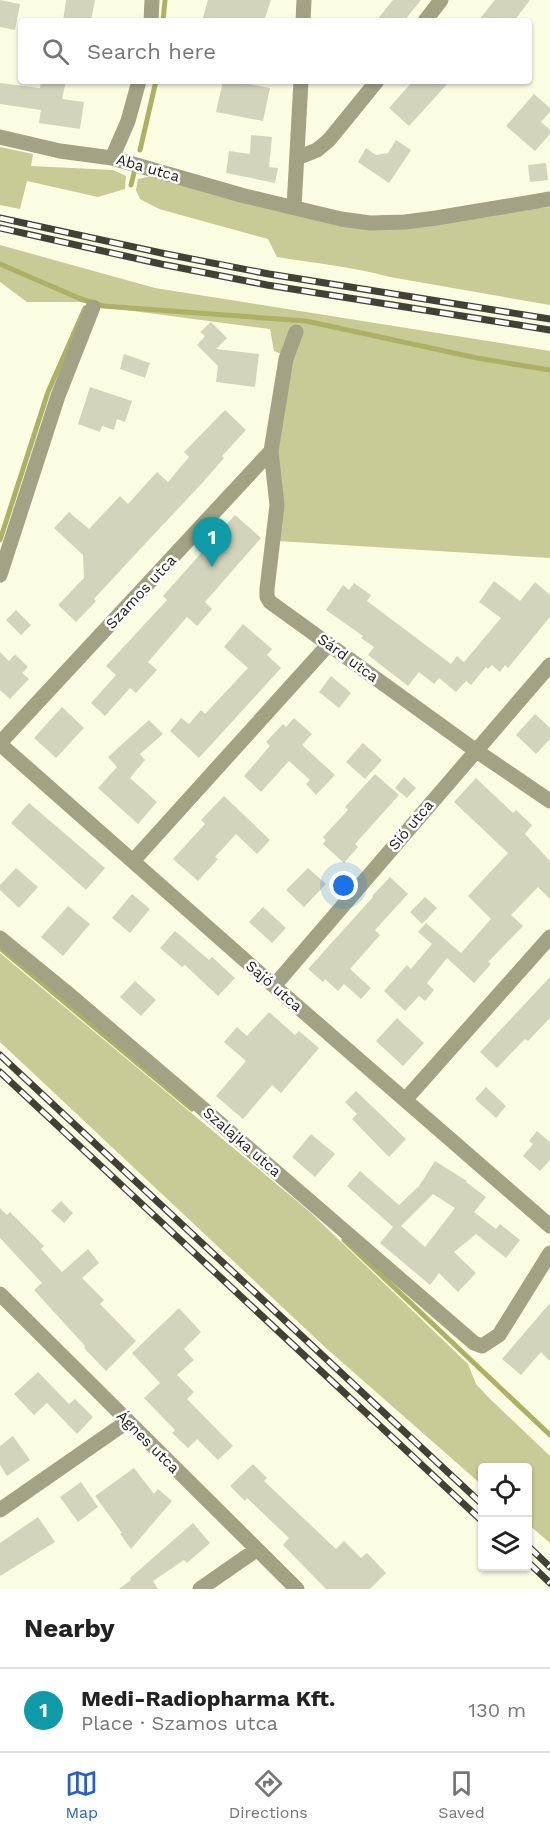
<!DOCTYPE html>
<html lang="en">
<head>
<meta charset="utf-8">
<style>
	body { margin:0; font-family:"Work Sans",sans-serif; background:#f2f2f2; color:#222 }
	.controls { position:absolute; right:18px; bottom:18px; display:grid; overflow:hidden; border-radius:6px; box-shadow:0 2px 4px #0004 }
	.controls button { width:54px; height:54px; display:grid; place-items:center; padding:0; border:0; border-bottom:2px solid #e0e0e0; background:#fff; color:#222; font:30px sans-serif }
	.you { position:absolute; left:344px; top:886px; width:21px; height:21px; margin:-15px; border:4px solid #fff; border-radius:50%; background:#1a73e8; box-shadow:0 0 0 9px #1a73e833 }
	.badge { display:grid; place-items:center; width:39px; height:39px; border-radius:50%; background:#2460cd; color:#fff; font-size:20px; font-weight:700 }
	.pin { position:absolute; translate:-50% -50px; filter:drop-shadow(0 2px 3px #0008) }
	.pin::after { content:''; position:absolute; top:32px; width:21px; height:18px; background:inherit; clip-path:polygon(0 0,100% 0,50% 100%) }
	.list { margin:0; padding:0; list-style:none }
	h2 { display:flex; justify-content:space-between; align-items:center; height:78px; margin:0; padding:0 24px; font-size:26px }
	h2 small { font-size:20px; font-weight:400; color:#767676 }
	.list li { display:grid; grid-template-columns:39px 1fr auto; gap:18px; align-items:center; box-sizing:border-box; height:84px; padding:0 24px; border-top:2px solid #e0e0e0 }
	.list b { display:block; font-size:22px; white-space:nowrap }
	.list p { margin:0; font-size:20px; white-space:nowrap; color:#767676 }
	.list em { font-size:20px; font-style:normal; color:#767676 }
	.icon { flex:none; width:33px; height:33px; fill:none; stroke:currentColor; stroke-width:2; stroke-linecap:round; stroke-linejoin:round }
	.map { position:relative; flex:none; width:550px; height:1589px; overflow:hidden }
	.search { position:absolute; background:#fff; box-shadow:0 2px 4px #0004; left:18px; right:18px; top:18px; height:66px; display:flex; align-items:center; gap:15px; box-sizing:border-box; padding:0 21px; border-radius:6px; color:#767676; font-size:22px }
	.sheet { height:162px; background:#fff }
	nav { display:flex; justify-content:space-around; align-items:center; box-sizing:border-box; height:84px; border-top:2px solid #e0e0e0; background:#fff; font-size:16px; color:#767676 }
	nav a { display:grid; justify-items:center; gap:3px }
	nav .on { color:#2460cd }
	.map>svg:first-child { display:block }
	.green { fill:#c7cb95 }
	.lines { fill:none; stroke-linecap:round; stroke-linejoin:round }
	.stream { stroke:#adb166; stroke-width:5 }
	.building { fill:#d2d5bb; fill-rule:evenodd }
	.minor { stroke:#a1a384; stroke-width:15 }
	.rail-casing { stroke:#414235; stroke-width:7 }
	.rail { stroke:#fff; stroke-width:4.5; stroke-dasharray:14; stroke-linecap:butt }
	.labels { text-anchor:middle; stroke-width:5; stroke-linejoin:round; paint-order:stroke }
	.street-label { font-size:15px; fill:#1b1c12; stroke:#fff }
</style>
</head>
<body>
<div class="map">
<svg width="550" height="1589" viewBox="0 0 550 1589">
	<rect width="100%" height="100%" fill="#fafde2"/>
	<!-- green -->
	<path class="green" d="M0,147l33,7 -2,12 82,4 13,6 -1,13 -27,8 -71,-16 -7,28 -20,-4z
		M152,176l187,47 211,-16v98l-160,-28c-37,-10 -76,-14 -113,-20l-9,-18 -109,-30 -19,-10 -4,-9 2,-11z
		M0,245l155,43 395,63v207l-272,-17 -2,-92 14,-91 -16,-7 -4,-22 -167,-22 -22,-5h-54l-27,-20z
		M0,953l310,259 158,152 8,20 12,13 62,59v87l-22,-19v-56h-46v17l-156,-137 -326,-306z"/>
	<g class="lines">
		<!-- stream -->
		<path class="stream" d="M163,21l2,-21
			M140,150l16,-69
			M131,185l3,-12
			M0,264l81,35 22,7 203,15 171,37 73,12
			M0,540l48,-148 37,-84
			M0,948l192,161
			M344,1240l206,195"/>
	</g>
	<!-- building -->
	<path class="building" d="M0,0l20,4 -5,26 -15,-3z
		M66,0h29l-4,21h-28z
		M208,0h63l-7,21h-62z
		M393,0h28l-17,21h-28z
		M495,0h35l-16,21h-36z
		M41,81h25l-4,18 22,3 -4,27 -41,-6 2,-13 -41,-6v-21l40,5z
		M223,81h11l36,7 -7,33 -47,-9z
		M413,81h37l-41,45 -20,-18z
		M534,94l16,14v4l-9,10 9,8v4l-15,17 -29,-25z
		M251,135l21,2 -3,30 9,1 -3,15 -49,-10 3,-22 21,3z
		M396,140l15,10 -22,33 -31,-21 8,-14 10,7 12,-2z
		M546,163l2,17 -18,2 -2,-17z
		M211,322l16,16 -11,11 43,5 -4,33 -39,-5 2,-16 -21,-21 8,-9 -5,-4z
		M124,354l26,9 -5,15 -25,-9z
		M90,387l42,14 -7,21 -8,-3 -3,11 -12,-4 -2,6 -22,-8z
		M225,410l21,20 -24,26 2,2 -20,23 -74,79 -36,39 2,2 -20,21 -18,-17 26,-27 -1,-23 -29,-27 15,-16 20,17 31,-33 8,8 29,-32 11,10 21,-25 -5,-5z
		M235,515l26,23 -56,64 7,7 -15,17 -10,-9 -39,45 9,8 -21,23 -6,-5 -25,28 -14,-13 25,-28 -10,-9 61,-66 -4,-4z
		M494,581l26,20 15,-19 15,13v22l-42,51 -3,-3 -5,7 -8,-7 -4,4 -2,-2 -15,18 -5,-4 -10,11 -17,-14 -5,6 -15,-12 -11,14 -40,-31 6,-8 -13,-9 2,-2 -37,-26 17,-25 6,5 5,-7 17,12 -4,6 84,63 6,-8 7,6 37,-44 -22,-16z
		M16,610l15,15 -10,10 -15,-15z
		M243,624l29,25 -5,6 14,13 -82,90 -29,-27 11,-13 8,6 12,-14 4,4 43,-46 -24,-21z
		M0,652l9,9 6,-7 13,13 -6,6 7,6 -19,20 -10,-9z
		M331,676l20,17 -12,15 -20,-16z
		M62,707l22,21 -28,30 -22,-20z
		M535,714l15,14v11l-14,15 -20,-19z
		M294,718l18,16 -10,11 33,30 -19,20 -10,-11 4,-4 -21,-19 -28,31 -17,-16 26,-30 -4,-4 17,-18 3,3z
		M149,720l14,14 -23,20 5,6 -15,18 27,24 -19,22 -40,-36 19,-21 -9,-10z
		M363,743l19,17 -17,19 -19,-17z
		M375,774l24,21 -44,49 3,3 -14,16 -21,-19 3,-4 -3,-3 25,-27 -3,-3z
		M404,777l12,11 -9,10 -12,-10z
		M476,778l37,35 3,-3 16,15 -7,9 25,27v38l-12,-12 -27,28 12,11 -35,36 3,2 -17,19 -27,-25 -20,25 7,7 -9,11 -6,-5 -14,15 -21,-20 23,-26 4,4 21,-25 -14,-12 8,-9 35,30 30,-34 -23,-23 40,-43 -54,-51z
		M224,796l46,44 -13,14 -21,-20 -21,23 3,2 -20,22 -25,-22 32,-35 -4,-4z
		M29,803l76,65 -19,22 -75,-67z
		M16,868l22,19 -19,21 -19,-18v-5z
		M308,868l18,16 -22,23 -18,-17z
		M390,877l18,17 -33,36 5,5 -30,34 21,19 -10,11 -17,-15 -6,7 -13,-12 -2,3 -15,-13 65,-72 -1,-1z
		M132,894l18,15 -20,24 -18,-15z
		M425,897l12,11 -15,16 -12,-12z
		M68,906l22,18 -27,32 -22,-19z
		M263,907l23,21 -14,15 -23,-21z
		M175,931l34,29 3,-3 23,21 -17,18 -33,-31 -3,2 -22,-19z
		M550,977v41l-22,23 -3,-2 -28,29 -17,-16z
		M135,981l21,19 -15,16 -21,-19z
		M269,1012l26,23 4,-4 20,17 -38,45 -9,-8 -29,34 -27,-23 30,-35 -22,-19 13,-15 10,9z
		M397,1018l27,25 -21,23 -27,-25z
		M486,1087l20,19 -10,12 -21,-19z
		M356,1091l50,48 -17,18 -37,-38 5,-5 -12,-12z
		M537,1131l13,11v18l-10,11 -17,-15 10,-12 -4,-3z
		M311,1134l24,20 -20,23 -23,-20z
		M435,1161l32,20 -1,1 20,15 -12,15 22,17 4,-5 20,16 -14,18 -30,-24 -22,18 22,21 -18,19 -19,-19 -9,12 -50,-42 13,-16 -46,-41 13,-15 39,34 20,-19zM433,1194l22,14 -30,39 -24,-21z
		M61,1201l12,12 -9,10 -13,-12z
		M0,1208l7,7 3,-3 34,34 -3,3 21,23 26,-23 11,14 -17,15 22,22 -4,4 36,37 -30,30 -22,-23 1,-2 -51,-56 8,-7 -42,-45z
		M550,1303v58l-9,-9 -20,23 -19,-16z
		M179,1308l22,24 -17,17 10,11 -17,15 17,17 -7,7 46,47 -15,14 -21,-21 -9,9 -16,-15 3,-3 -31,-32 16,-15 -28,-30z
		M38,1372l31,32 6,-5 18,18 -16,17 -30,-31 -13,12 -20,-21z
		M13,1436l17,24 -23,16 -7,-11v-19z
		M253,1464l14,14 -3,3 72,68 8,-8 17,17 6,-5 19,20 -16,16h-44l-43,-44 6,-7 -42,-40 -2,3 -15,-15z
		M134,1468l20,26 4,-5 14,12 -41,48 -11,-15 2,-1 -27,-37z
		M81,1482l17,25 -20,15 -18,-25z
		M38,1517l17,25 -55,34v-33z
		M193,1523l17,20 -23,20 -3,-3 -31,21 5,8h-39l12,-9 -1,-2z"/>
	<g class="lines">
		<!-- minor -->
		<path class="minor" d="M151,21l1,-21
			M303,21l1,-21
			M425,21l16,-21
			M0,137l60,14 52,7 129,37 100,24 29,4 35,-1 31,-4 114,-19
			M112,158l16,-37 11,-40
			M297,158l20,-8 12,-10 48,-59
			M294,207l7,-126
			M271,451l6,54 -10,84v8l3,5 205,148 75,51
			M0,575l58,-179 35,-89
			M0,743l271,-292 15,-92 10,-27
			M0,744l274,242 276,240
			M133,861l196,-217
			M0,938l65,53 136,116 273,236 8,3 17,-11 51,-82
			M274,986l276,-321
			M405,1100l145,-163
			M0,1294l297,295
			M0,1510l128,-89
			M200,1589l56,-39"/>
		<!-- rail casing -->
		<g class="rail-casing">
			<path id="rail" d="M0,218l166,36 103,20 281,45
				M0,228l161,36 106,21 283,45
				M0,1055l482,449
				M0,1072l482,449
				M528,1546l22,21
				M528,1562l22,21"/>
		</g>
		<!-- rail -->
		<use href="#rail" class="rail"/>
	</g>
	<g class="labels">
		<!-- street labels -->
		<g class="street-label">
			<text transform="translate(148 168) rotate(16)" y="5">Aba utca</text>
			<text transform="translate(141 592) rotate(-47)" y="5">Szamos utca</text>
			<text transform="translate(348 658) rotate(36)" y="5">Sárd utca</text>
			<text transform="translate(411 825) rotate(-50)" y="5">Sió utca</text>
			<text transform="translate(274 986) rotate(41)" y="5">Sajó utca</text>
			<text transform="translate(242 1142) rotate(41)" y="5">Szalajka utca</text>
			<text transform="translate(148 1442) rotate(45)" y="5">Ágnes utca</text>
		</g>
	</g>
</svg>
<div class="controls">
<button><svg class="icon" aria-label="locate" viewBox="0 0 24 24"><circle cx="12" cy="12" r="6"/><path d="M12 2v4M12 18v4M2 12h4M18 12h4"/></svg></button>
<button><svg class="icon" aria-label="layers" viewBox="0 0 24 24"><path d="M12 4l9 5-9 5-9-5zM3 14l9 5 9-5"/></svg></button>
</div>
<div class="you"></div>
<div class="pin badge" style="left:212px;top:567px;background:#0f9aa8">1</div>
<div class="search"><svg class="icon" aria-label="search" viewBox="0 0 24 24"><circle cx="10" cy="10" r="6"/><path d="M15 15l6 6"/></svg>Search here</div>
</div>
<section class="sheet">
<h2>Nearby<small></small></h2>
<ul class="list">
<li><span class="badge" style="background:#0f9aa8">1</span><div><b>Medi-Radiopharma Kft.</b><p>Place · Szamos utca</p></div><em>130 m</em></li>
</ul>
</section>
<nav>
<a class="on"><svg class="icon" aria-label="map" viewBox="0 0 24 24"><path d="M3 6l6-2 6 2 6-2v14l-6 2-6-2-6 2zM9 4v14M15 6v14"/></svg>Map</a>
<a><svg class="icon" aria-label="directions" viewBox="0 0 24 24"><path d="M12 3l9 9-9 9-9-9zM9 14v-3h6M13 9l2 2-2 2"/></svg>Directions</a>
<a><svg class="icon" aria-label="saved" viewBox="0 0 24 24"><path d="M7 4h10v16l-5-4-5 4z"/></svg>Saved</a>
</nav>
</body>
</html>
